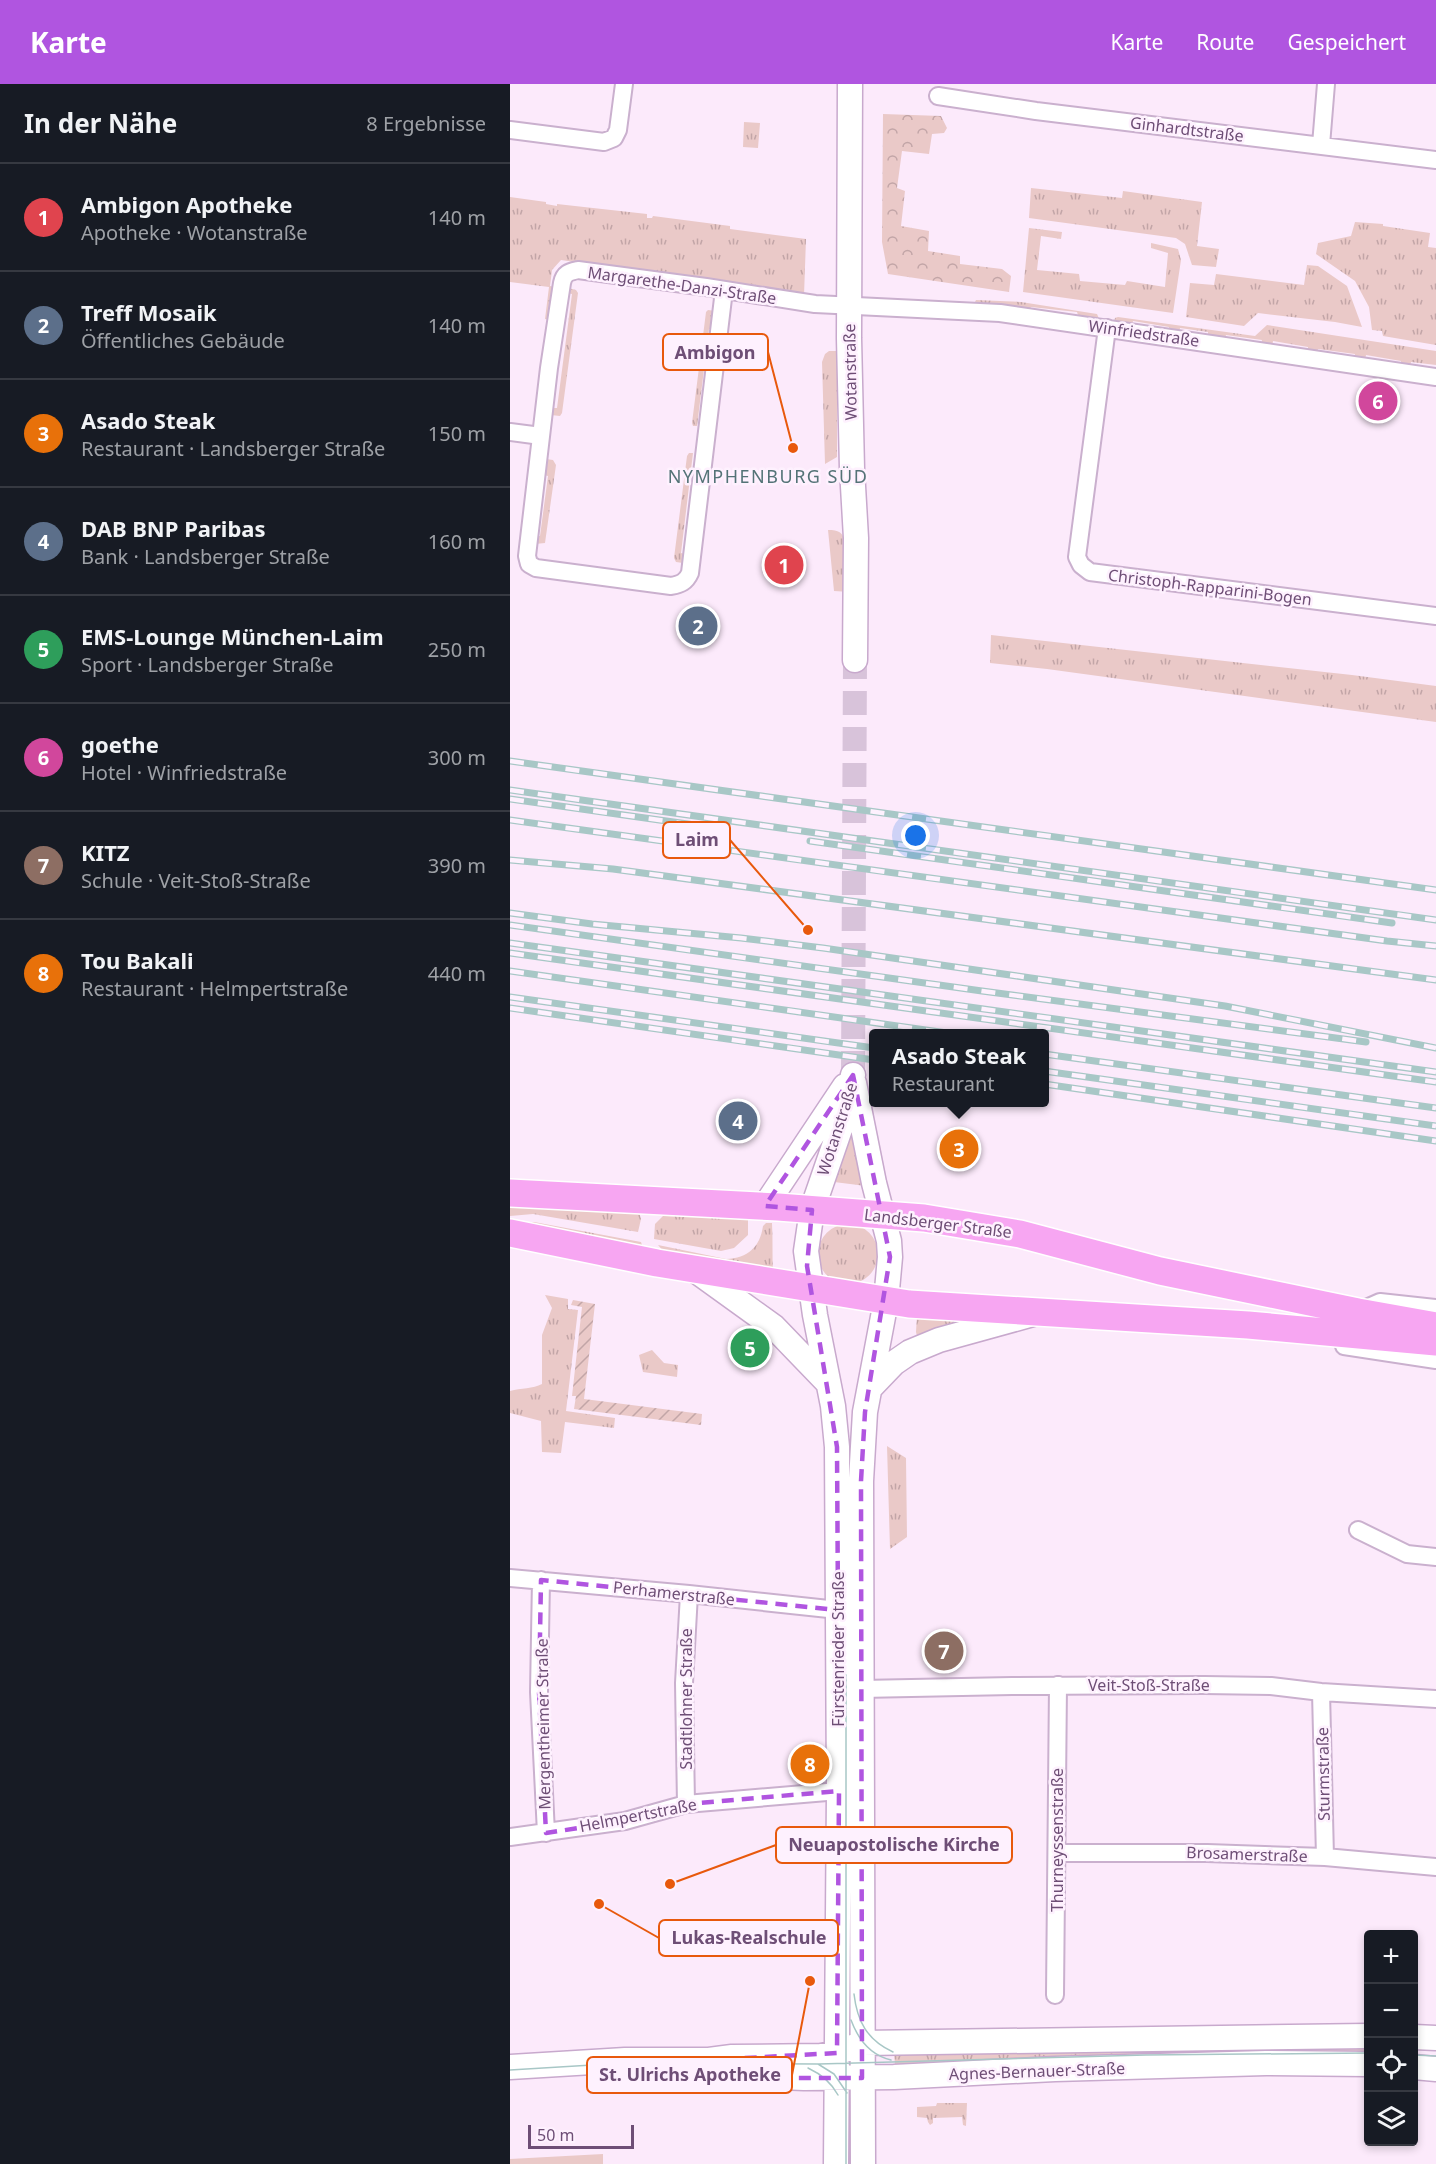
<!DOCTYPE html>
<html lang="de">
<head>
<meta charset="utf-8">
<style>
	body { margin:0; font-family:"Noto Sans",sans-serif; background:#242831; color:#f1f3f6 }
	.controls { position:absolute; right:18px; bottom:18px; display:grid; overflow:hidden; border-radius:6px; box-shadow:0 3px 9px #0003 }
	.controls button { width:54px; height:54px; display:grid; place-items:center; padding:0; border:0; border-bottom:2px solid #363941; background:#171b24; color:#f1f3f6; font:30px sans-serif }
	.scale { position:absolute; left:18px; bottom:15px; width:106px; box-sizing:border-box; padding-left:6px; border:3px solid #6e4e76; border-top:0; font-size:16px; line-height:21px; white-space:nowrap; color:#6e4e76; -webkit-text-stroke:4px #fef1fe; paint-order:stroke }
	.you { position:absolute; left:406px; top:752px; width:21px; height:21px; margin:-15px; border:4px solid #fff; border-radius:50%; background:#1a73e8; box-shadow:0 0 0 9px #1a73e833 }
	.badge { display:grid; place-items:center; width:39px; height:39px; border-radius:50%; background:#b055e0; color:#fff; font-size:20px; font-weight:700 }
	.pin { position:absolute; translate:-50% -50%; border:3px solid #fff; box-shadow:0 2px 6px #0006 }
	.popup { position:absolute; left:359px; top:945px; width:180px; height:78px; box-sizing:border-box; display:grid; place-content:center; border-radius:6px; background:#171b24; filter:drop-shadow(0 2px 4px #0005); font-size:20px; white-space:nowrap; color:#9ea1a6 }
	.popup b { font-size:22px; color:#f1f3f6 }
	.popup::after { content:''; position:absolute; left:50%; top:100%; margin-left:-12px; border:12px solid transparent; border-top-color:#171b24 }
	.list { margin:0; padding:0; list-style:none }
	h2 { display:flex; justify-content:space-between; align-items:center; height:78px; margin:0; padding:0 24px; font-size:26px }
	h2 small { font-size:20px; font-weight:400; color:#9ea1a6 }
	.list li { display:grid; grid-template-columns:39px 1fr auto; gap:18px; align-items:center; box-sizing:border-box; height:108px; padding:0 24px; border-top:2px solid #363941 }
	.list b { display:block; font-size:22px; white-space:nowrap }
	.list p { margin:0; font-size:20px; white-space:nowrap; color:#9ea1a6 }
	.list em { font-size:20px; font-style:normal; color:#9ea1a6 }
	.icon { flex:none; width:33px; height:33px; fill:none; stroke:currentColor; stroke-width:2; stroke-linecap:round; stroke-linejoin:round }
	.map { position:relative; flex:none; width:926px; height:2080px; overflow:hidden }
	header { display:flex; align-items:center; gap:36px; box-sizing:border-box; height:84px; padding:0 30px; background:#b055e0; color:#fff }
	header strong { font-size:28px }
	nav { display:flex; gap:33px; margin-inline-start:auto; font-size:21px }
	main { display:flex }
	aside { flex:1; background:#171b24 }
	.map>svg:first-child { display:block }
	.grass { fill:url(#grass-tufts) }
	.forest { fill:url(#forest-crowns) }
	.garden { fill:url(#garden-furrows) }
	.pitch { fill:#eac9c8 }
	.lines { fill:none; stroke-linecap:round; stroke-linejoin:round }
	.secondary-tunnel { stroke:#d8c3da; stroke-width:24; stroke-dasharray:24 12; stroke-linecap:butt }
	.minor-casing { stroke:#cab0ce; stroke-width:20 }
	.secondary-casing { stroke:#c8a9cd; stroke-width:27 }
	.primary-casing { stroke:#fff; stroke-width:30 }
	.minor { stroke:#fff; stroke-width:16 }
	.secondary { stroke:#fff; stroke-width:24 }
	.primary { stroke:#f7a6f2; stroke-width:27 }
	.tram { stroke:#a8c7c6; stroke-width:1.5 }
	.rail-casing { stroke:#a8c7c6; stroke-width:7 }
	.rail { stroke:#fef1fe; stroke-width:4.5; stroke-dasharray:14; stroke-linecap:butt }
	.marked { fill:none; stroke:#b055e0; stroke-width:4.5; stroke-dasharray:12 8; stroke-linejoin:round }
	.labels { text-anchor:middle; stroke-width:5; stroke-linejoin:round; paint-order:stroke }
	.street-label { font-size:16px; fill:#6e4e76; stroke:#fef1fe }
	.neighbourhood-label { font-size:18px; letter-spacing:1.5px; fill:#547377; stroke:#fef1fe }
	.leader { fill:none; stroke:#e8590c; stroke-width:2 }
	.callout-dot { fill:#e8590c; stroke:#fef1fe; stroke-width:2 }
	.callout { fill:#fef1fe; stroke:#e8590c; stroke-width:2 }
	.callout-label { font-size:18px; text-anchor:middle; font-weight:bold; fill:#6e4e76 }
</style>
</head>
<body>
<header>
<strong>Karte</strong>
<nav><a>Karte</a><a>Route</a><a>Gespeichert</a></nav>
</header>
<main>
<aside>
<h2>In der Nähe<small>8 Ergebnisse</small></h2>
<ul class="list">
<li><span class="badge" style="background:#e0444e">1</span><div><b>Ambigon Apotheke</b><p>Apotheke · Wotanstraße</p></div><em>140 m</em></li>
<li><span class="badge" style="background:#5c6f8a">2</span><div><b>Treff Mosaik</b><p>Öffentliches Gebäude</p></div><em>140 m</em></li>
<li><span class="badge" style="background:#e8710a">3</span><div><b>Asado Steak</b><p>Restaurant · Landsberger Straße</p></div><em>150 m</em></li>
<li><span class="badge" style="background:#5c6f8a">4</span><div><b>DAB BNP Paribas</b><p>Bank · Landsberger Straße</p></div><em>160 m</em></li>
<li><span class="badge" style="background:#2e9e5b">5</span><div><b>EMS-Lounge München-Laim</b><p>Sport · Landsberger Straße</p></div><em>250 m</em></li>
<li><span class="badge" style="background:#d1479c">6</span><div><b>goethe</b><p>Hotel · Winfriedstraße</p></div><em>300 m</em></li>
<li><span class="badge" style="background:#8d6e63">7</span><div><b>KITZ</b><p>Schule · Veit-Stoß-Straße</p></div><em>390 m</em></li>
<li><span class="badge" style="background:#e8710a">8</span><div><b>Tou Bakali</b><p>Restaurant · Helmpertstraße</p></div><em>440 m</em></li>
</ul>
</aside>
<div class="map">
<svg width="926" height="2080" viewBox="0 0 926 2080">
	<defs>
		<pattern id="grass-tufts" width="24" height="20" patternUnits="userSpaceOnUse" patternTransform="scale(1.5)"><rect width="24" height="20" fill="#eac9c8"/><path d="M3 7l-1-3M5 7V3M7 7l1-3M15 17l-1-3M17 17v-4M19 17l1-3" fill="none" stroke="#c2a5a7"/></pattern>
		<pattern id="forest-crowns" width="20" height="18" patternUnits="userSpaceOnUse" patternTransform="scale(1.5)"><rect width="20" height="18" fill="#eac9c8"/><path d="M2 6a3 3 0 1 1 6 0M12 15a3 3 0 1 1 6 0" fill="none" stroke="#c2a5a7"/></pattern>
		<pattern id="garden-furrows" width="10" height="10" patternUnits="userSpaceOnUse" patternTransform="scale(1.5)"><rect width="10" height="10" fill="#eac9c8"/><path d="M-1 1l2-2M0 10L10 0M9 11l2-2" fill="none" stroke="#c2a5a7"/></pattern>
	</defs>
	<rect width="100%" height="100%" fill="#fceafb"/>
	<!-- grass -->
	<path class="grass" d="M234,38l16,1 -2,25 -15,-1z
		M521,104l91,10 1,-7 79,11 -5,44 22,3 -3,18 -24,-2 -7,-21 -9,-6 -147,-20z
		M0,113l36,5v2l11,2v-2l90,10v4h5l1,-2 77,10v3l76,10 -2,57 -243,-36 -9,10 -2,16 4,1 -4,33 -5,-1 4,-32 -39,-5z
		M845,138l28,2v2l47,7 -2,14 8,1v97l-53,-9 -1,-5 -10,-1 -3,-23 -14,-26 -39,-27 2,-11 33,-7z
		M519,144l33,4 -1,7 -20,-3 -4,34 42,4 1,7 45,4 2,-4 38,6 3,-34 -17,-5v-5l27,6 3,11 -8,53 -150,-21z
		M797,181l11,1 29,20 15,41 -27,-5 -77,-9 -14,13 -58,-9 4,-34 24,2 2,-11 88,11z
		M58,204l8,2 2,3 -16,120 -2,3 -9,-1 1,-7h5l15,-114 -5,-1z
		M466,216l45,2 76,12 3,7 -21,-3 -2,-6 -46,-5 -2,3 -54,-8z
		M198,226l8,1 -2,18h-5l-12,97h-4l-1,-3 14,-111z
		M608,233l137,19 12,-11 169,26v14l-25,-3 -1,5 -9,-1v-5l-35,-6 -1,5 -11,-1 1,-5 -37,-5 -1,5 -9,-2v-5l-35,-6 -1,6 -11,-2 1,-5 -36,-5 -1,4 -17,-2v-5l-28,-4 -1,5 -10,-2v-4l-36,-6 -1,4 -18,-3 1,-4z
		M319,267h8v106l-12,7 -3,-102 3,-8z
		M179,369h4l-12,100 4,1 -2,9 -7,-1 -2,-4 13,-102z
		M36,375l7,1 3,5 -11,78 -10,1 1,-8h4l8,-60 -4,-1z
		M318,446c11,0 14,2 18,12l4,50 -16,-1z
		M481,551l361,40 84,11v36l-389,-53 -57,-6z
		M344,1045l12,57 -32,-4z
		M0,1121l129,7 2,7 -3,13 -105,-18 -23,2z
		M153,1132l85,2v17l-14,13 -13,3 -67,-12 1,-15z
		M24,1138l107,20 1,3v2l-124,-24z
		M256,1139h6c1,16 0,33 1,49l-109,-20 -6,-7 68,14c22,-1 34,-12 37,-33z
		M308 1170a30 30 0 1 1 60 0a30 30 0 1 1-60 0Z
		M35,1211l23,4v10l10,1 -12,101 49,7 -1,10 -49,-6 -4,31 -19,-1 -1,-31 -31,-8v-22c11,-3 23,-2 32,-7v-49l10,-27z
		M407,1231l62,4 -61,21 -2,-8z
		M142,1266l12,13 14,2 -1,12 -34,-5 -4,-17z
		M377,1362l19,12 1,79 -17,12z
		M858,1960v12l-473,8 -1,-10z
		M427,2019h30l-1,23 -3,-1 -1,-8 -29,1v5l-3,2 -2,-3 -1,-4 -10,-1v-10l19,-1z"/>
	<!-- forest -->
	<path class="forest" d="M373,30l58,2 6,12 -3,5 -12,1 -3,20 -27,-3 -5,37 8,3 -4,35 28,5 -1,20 32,5v8l42,5 9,7 -2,16 -121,-18 -6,-32z"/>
	<!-- garden -->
	<path class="garden" d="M63,1216l22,4 -11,95 118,15 -1,11 -127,-16 2,-13h-4l10,-89 -11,-2z"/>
	<!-- pitch -->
	<path class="pitch" d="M93,2070v10h-93v-5z"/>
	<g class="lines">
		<!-- secondary-tunnel -->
		<path class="secondary-tunnel" d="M343,991l2,-415"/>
		<!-- minor casing -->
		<g class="minor-casing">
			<path id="minor" d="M428,12l98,15 400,49
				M0,46l94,12 10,-4 4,-8 6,-46
				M811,61l5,-61
				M214,206l-34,283c-4,9 -9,11 -19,13l-135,-18 -7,-4 -2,-8 22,-188 13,-85c2,-10 7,-11 16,-13l128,17 109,17 185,9 436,64
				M597,244l-30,229 4,8 9,7 346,44
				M0,348l31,4
				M852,1226l18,-8 56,6
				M834,1262l92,14
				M848,1446l49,24 29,3
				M0,1494l179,16 149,16
				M31,1496l-2,112 7,141
				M351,1605l151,-3 192,-1 67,1 50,6 115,7
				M811,1608l4,165
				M176,1720l-2,-121 5,-89
				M0,1753l115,-16 61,-17 153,-13
				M547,1769h150l118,4 111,10
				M545,1911l3,-310"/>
		</g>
		<!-- secondary casing -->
		<g class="secondary-casing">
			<path id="secondary" d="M340,0l-1,254 3,131 4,69 -1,122
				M344,999l20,100 15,58 1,16 -4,44 -21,111 -4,69 2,683
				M255,1122l80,-120
				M185,1186l79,57 54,56
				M360,1304l24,-25 16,-11 29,-12 94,-26
				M904,1953l22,1
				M207,1979l39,13 48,2 90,-1 161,-8 211,-6 102,1
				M0,1983l115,-7h84l23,-3 89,-1 16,-3 26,-10 505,-7
				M904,1983l22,2
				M326,2080l3,-373 -2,-344 -4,-41 -18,-91 -9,-64 6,-41 29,-84 12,-51"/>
		</g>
		<!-- primary casing -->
		<g class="primary-casing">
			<path id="primary" d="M0,1109l268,14 146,11 96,16 140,37 198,41 78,14
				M0,1149l147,30 252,41 339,21 188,17"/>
		</g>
		<!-- minor -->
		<use href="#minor" class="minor"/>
		<!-- secondary -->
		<use href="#secondary" class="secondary"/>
		<!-- primary -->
		<use href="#primary" class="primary"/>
		<!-- tram -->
		<path class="tram" d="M344,1910c3,27 13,46 39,58
			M341,1936c7,19 19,35 40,40
			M904,1971l22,1
			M308,1980l16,10 13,19
			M298,1984c13,6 23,14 30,27
			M0,1986l115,-7 194,1 327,-9 222,-2
			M336,2080v-489"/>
		<!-- rail casing -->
		<g class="rail-casing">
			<path id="rail" d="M0,677l926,129
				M0,706l926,130
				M0,715l199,28
				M0,736l877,121 49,5
				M300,757l582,82
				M0,776l103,9 823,111
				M0,829l82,11 149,14 82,10 402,58 211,42
				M0,841l472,66 384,51
				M0,859l926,129
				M0,869l926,129
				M0,887l444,63
				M0,913l364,51
				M0,924l364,52
				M534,970l392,54
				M534,987l392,55
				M534,1000l392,57"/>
		</g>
		<!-- rail -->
		<use href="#rail" class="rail"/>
	</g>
	<!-- marked area -->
	<path class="marked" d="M343,991l37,182 -25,155 -4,69 1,597h-85l-68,-18 128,-7 2,-262 -153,13 -61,17 -79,12 -7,-141 2,-112 297,30 -1,-163 -30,-181 5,-56 -47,-4z"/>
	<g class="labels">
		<!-- street labels -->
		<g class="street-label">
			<text transform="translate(677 45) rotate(7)" y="6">Ginhardtstraße</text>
			<text transform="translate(172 201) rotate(8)" y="6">Margarethe-Danzi-Straße</text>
			<text transform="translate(634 249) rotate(8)" y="6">Winfriedstraße</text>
			<text transform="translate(340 288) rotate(-91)" y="6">Wotanstraße</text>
			<text transform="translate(700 503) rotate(7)" y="6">Christoph-Rapparini-Bogen</text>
			<text transform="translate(327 1045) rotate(-72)" y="6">Wotanstraße</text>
			<text transform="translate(428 1139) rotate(7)" y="6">Landsberger Straße</text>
			<text transform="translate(164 1509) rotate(6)" y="6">Perhamerstraße</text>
			<text transform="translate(328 1565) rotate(-90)" y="6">Fürstenrieder Straße</text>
			<text x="639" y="1607">Veit-Stoß-Straße</text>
			<text transform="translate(176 1615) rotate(-90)" y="6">Stadtlohner Straße</text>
			<text transform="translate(33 1640) rotate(-91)" y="6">Mergentheimer Straße</text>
			<text transform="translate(813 1690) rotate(-91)" y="6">Sturmstraße</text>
			<text transform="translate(128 1731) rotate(-11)" y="6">Helmpertstraße</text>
			<text transform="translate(547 1756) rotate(-90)" y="6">Thurneyssenstraße</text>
			<text transform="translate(737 1770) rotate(2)" y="6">Brosamerstraße</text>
			<text transform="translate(527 1987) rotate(-2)" y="6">Agnes-Bernauer-Straße</text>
		</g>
		<!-- neighbourhood labels -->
		<g class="neighbourhood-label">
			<text x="258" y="399">NYMPHENBURG SÜD</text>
		</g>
	</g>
	<!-- callouts -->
	<path class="leader" d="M283 364L258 268M298 846L220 756M160 1800L266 1761M89 1820L149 1854M300 1897L282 1991"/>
	<g class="callout-dot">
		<circle cx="283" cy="364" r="6"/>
		<circle cx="298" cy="846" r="6"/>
		<circle cx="160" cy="1800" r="6"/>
		<circle cx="89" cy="1820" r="6"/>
		<circle cx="300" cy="1897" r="6"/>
	</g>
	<g class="callout">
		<rect x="153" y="250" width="105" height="36" rx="6"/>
		<rect x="153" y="738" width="67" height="36" rx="6"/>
		<rect x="266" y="1743" width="236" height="36" rx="6"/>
		<rect x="149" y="1836" width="179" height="36" rx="6"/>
		<rect x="77" y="1973" width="205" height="36" rx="6"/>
	</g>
	<g class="callout-label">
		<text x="205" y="275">Ambigon</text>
		<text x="187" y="762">Laim</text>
		<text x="384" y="1767">Neuapostolische Kirche</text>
		<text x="239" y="1860">Lukas-Realschule</text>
		<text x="180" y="1997">St. Ulrichs Apotheke</text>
	</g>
</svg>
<div class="controls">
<button>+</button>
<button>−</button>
<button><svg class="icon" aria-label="locate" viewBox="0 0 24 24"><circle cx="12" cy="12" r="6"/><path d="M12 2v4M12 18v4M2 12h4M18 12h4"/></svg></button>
<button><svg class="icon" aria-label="layers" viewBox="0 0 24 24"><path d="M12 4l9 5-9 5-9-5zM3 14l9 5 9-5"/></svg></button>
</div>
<div class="scale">50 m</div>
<div class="you"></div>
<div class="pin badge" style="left:274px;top:481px;background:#e0444e">1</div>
<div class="pin badge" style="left:188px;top:542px;background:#5c6f8a">2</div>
<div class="pin badge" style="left:449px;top:1065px;background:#e8710a">3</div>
<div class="popup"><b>Asado Steak</b>Restaurant</div>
<div class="pin badge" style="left:228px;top:1037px;background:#5c6f8a">4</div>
<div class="pin badge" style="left:240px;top:1264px;background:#2e9e5b">5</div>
<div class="pin badge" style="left:868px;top:317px;background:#d1479c">6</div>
<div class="pin badge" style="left:434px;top:1567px;background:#8d6e63">7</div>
<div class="pin badge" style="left:300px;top:1680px;background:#e8710a">8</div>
</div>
</main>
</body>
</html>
